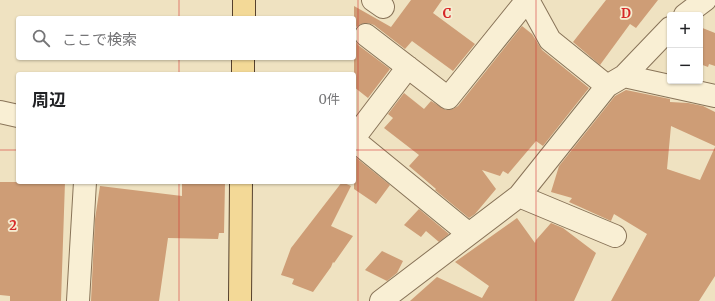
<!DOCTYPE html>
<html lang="ja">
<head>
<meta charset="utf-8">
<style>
	body { margin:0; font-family:Merriweather,"Noto Sans JP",serif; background:#f2f2f2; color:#202124 }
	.controls { position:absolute; right:12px; top:12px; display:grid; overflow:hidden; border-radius:4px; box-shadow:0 1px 3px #0004 }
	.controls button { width:36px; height:36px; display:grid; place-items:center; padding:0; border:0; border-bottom:1px solid #e0e0e0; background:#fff; color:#202124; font:20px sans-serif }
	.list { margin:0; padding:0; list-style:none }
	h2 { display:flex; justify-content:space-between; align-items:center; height:52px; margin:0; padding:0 16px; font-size:17px }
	h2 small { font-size:13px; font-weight:400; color:#757577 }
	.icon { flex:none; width:22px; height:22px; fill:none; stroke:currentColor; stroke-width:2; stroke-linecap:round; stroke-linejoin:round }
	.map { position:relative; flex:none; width:715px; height:301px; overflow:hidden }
	.search { position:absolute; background:#fff; box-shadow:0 1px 3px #0004; left:16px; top:16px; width:340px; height:44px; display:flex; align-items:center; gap:10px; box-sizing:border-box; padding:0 14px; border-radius:4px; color:#757577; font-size:15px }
	.panel { position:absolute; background:#fff; box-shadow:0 1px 3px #0004; left:16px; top:72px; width:340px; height:112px; border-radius:4px }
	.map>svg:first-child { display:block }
	.building { fill:#ce9d76 }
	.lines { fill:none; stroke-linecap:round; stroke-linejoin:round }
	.minor-casing { stroke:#887358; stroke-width:24 }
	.major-casing { stroke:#56412d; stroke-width:24 }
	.minor { stroke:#f9efd4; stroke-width:22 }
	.major { stroke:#f3d997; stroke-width:22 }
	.grid { fill:none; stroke:#d62828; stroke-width:1; stroke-opacity:0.55 }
	.grid-label { font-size:13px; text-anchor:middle; font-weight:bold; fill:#d62828; stroke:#f6ecd1; stroke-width:3.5; stroke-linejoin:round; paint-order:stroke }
</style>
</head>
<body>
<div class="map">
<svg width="715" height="301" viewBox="0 0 715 301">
	<rect width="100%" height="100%" fill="#efe2c1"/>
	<!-- building -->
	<path class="building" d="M411,0h31l-9,13 42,31 -22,27 -41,-30 -7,8 -31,-24 -6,-2 -7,1 -5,3 -2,5v-26l37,21z
		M606,0h52l-22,28 -6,-4 -30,41 -27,-23z
		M522,26l10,8 10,16 47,38 -46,58 -7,-5 -28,33 -5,-3 -3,5 -18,-6 14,19 -21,25 -6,4 -34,-28 1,-1 -27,-23 10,-11 -35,-27 9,-10 -5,-4 16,-21 20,16 7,-8 15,9 7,-1 5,-3z
		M700,27l15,6v33l-6,-2 -1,3 -8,-3z
		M354,37l1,3 3,5 32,24 -22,29 -14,-11z
		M626,90l44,9v3l18,1 15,3 12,6v34l-44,-20 -4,43 33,11 15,-33v129l-16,25h-88l36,-67 -33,-20 -3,7 -42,-19 3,-4 -21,-6 8,-26 56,-70z
		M354,156l36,29 -14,19 -22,-15z
		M0,182h65l-4,119h-51v-5l-10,-1z
		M182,182h43l-1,51h-5l-1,6 -50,-1 -9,63h-68l4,-82 5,-33 82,10z
		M342,182l9,4 -20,40 22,10 -19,27 -1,-1 -2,5 -18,25 -21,-8 2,-5 -13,-4 10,-27z
		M419,209l30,25 -10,8 -13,-11 -5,6 -17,-12z
		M517,218l18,25 1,-3 15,-17 12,5 33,25 -22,48h-164l27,-24 45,21 7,-12 -34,-24z
		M382,251l21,10 -6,12 -10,8 -22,-11z"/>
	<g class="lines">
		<!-- minor casing -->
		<g class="minor-casing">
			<path id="minor" d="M373,0l10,7
				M528,0l22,40 57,46
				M685,15l20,-15
				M366,35l82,63 79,-98
				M624,76l91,20
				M0,112l18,4
				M354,138l54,-71
				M354,140l115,94
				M519,196l96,40
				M78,301l7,-119
				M381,301l138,-105 88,-110 17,-10 46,-48"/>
		</g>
		<!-- major casing -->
		<g class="major-casing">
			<path id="major" d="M244,18v-18
				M243,74v-16
				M240,301l1,-119"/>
		</g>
		<!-- minor -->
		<use href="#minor" class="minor"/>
		<!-- major -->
		<use href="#major" class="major"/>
	</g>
	<!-- grid -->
	<path class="grid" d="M179,0v18M358,0v301M536,0v301M179,58v16M0,150h18M354,150h361M179,182v119"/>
	<g class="grid-label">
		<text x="447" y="18">C</text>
		<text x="626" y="18">D</text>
		<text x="13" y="230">2</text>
	</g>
</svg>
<div class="controls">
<button>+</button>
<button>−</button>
</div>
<div class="search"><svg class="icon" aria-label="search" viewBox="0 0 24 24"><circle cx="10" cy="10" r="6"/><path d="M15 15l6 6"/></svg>ここで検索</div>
<section class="panel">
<h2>周辺<small>0件</small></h2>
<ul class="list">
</ul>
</section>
</div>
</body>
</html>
